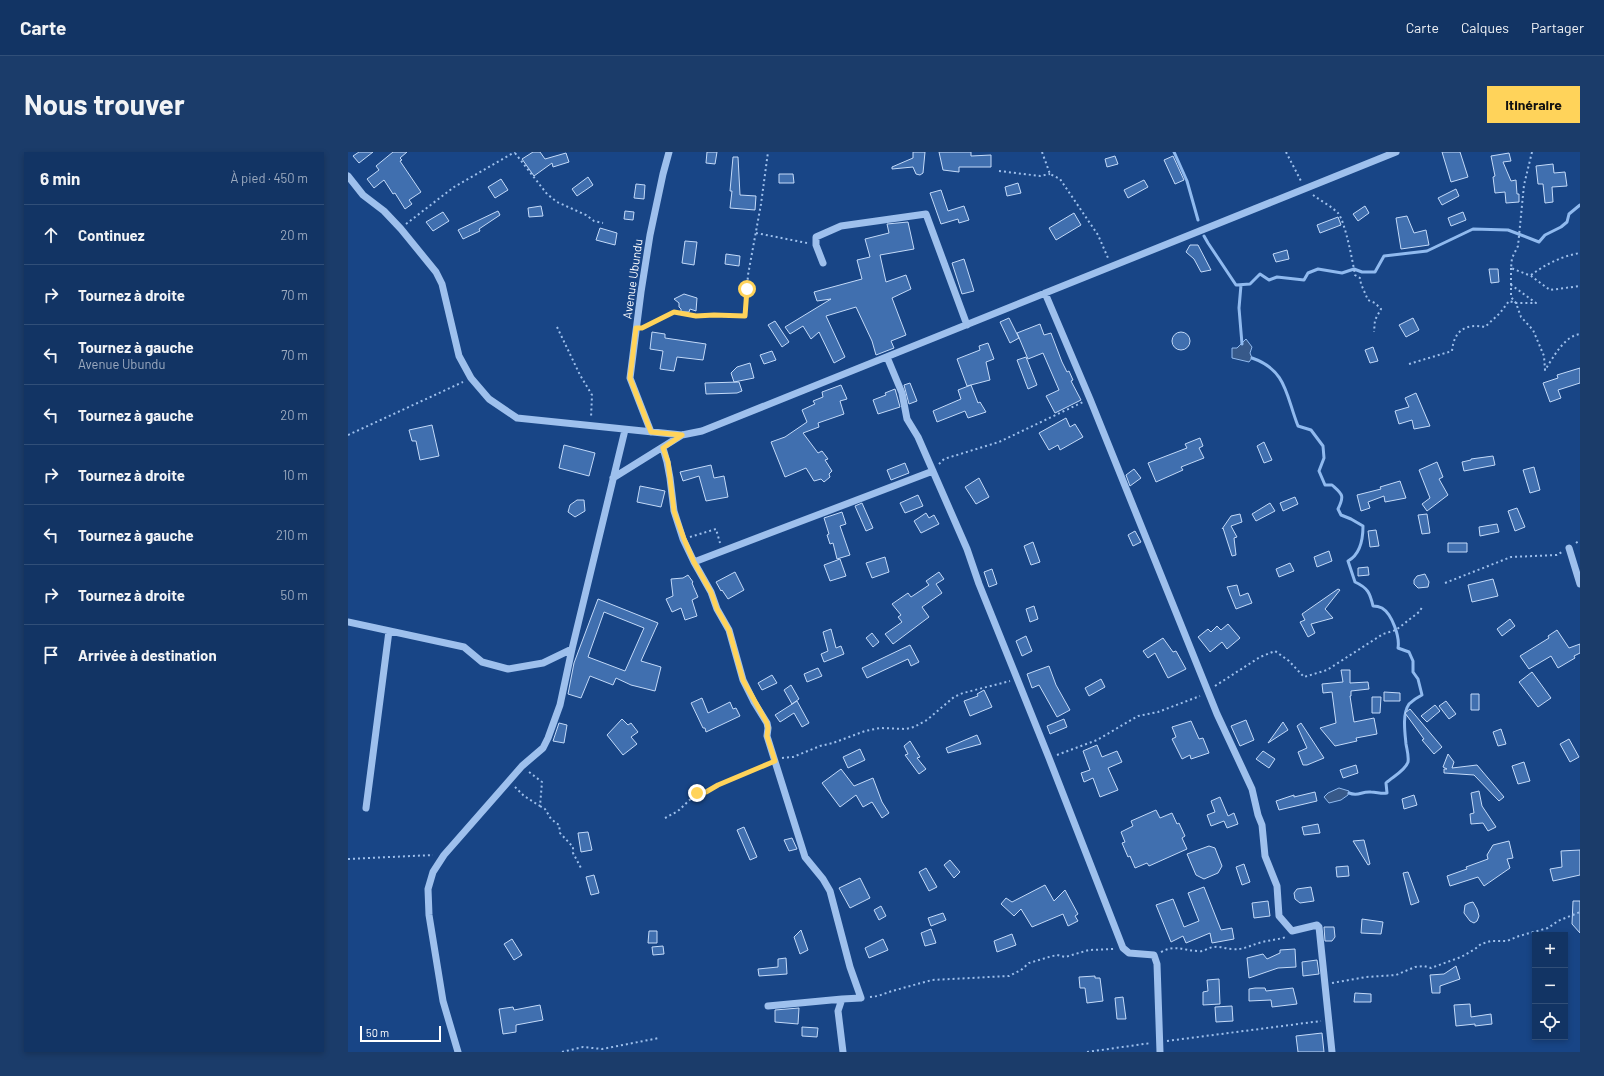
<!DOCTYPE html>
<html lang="fr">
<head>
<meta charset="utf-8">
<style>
	body { margin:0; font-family:Barlow,sans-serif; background:#1b3c6a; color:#f1f3f6 }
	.controls { position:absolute; right:12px; bottom:12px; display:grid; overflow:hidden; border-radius:0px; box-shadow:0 2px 6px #0003 }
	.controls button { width:36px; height:36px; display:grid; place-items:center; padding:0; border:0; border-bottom:1px solid #314f78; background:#123464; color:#f1f3f6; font:20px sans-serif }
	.scale { position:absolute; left:12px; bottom:10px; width:81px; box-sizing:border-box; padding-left:4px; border:2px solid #fff; border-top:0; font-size:11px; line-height:14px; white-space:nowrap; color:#fff; -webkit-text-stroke:3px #184586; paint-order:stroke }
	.stop { position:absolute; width:12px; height:12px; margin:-9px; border:3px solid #ffd35a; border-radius:50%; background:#fff }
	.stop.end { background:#ffd35a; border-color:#fff; box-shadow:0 1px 4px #0008 }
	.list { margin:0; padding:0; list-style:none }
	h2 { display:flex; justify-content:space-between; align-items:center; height:52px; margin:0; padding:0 16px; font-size:17px }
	h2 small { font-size:13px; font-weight:400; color:#9caabf }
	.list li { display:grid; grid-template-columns:26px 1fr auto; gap:12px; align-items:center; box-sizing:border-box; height:60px; padding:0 16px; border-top:1px solid #314f78 }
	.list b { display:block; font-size:15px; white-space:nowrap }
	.list p { margin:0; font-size:13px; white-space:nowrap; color:#9caabf }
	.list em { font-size:13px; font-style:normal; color:#9caabf }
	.icon { flex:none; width:22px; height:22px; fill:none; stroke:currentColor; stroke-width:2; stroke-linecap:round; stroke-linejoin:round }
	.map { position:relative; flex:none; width:1232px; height:900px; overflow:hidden; border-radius:0px }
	header { display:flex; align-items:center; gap:24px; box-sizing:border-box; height:56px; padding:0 20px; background:#123464; border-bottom:1px solid #314f78 }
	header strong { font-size:19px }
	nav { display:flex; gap:22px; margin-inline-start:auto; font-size:14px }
	.intro { display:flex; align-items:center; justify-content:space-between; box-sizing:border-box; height:96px; padding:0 24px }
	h1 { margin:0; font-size:28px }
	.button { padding:10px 18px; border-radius:0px; background:#ffd35a; color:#111; font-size:14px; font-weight:700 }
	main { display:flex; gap:24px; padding:0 24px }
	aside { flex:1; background:#123464; border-radius:0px; box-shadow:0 2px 6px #0003 }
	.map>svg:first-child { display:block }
	.water { fill:#375989; stroke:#90baef }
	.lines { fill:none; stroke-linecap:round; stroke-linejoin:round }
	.stream { stroke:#90baef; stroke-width:3 }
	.building { fill:#406faf; stroke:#c3daf9; fill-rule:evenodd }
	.path { stroke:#9ec0ed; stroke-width:2; stroke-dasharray:2 3; stroke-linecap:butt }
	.minor { stroke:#9ec0ed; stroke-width:7 }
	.route { stroke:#ffd35a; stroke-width:5 }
	.labels { text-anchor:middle; stroke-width:4; stroke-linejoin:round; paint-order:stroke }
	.street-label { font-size:12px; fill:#fff; stroke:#184586 }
</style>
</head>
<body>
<header>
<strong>Carte</strong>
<nav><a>Carte</a><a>Calques</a><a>Partager</a></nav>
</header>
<div class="intro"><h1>Nous trouver</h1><a class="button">Itinéraire</a></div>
<main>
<aside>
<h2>6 min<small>À pied · 450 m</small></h2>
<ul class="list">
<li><svg class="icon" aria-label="ahead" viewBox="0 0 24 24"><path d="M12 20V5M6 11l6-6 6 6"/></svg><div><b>Continuez</b></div><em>20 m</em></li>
<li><svg class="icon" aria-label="right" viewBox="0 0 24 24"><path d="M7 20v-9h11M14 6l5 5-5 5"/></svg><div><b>Tournez à droite</b></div><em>70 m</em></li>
<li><svg class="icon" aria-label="left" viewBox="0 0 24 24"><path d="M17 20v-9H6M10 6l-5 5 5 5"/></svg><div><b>Tournez à gauche</b><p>Avenue Ubundu</p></div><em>70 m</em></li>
<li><svg class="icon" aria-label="left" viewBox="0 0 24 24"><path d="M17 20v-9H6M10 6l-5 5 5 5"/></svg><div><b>Tournez à gauche</b></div><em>20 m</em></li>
<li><svg class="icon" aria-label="right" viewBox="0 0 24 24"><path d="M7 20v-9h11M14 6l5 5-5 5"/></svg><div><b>Tournez à droite</b></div><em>10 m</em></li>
<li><svg class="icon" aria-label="left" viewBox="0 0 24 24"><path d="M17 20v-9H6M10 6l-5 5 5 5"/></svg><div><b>Tournez à gauche</b></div><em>210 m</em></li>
<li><svg class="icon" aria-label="right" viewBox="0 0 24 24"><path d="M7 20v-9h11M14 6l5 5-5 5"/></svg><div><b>Tournez à droite</b></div><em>50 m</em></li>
<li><svg class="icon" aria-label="arrive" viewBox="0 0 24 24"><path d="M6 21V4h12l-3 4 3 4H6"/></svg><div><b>Arrivée à destination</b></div></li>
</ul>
</aside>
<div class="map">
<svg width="1232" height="900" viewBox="0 0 1232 900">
	<rect width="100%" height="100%" fill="#184586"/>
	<!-- water -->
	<path class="water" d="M898,187l6,8 -2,6 2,5 -3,4 -17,-4v-10h5z
		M991,636l10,3 -1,4 -7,5 -12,3 -5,-6 4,-4z"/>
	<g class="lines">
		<!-- stream -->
		<path class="stream" d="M826,0l13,29 11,39
			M856,84l4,7 28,42 14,-1 10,-10 9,6 8,-3 27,3 4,-7 10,-4 24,4 12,-4 8,3h13l9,-16 43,-5 46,-22 35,1 31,12 6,-7 16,-8 6,-5 2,-8 11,-9
			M893,133l-2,23 3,36
			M904,206c35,12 34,38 46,68l13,4 12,16 1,12 -5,13 6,14h7c10,9 13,10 6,24l3,6 10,4 12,7c0,13 -2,28 -15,35l7,21c13,6 15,11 18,24 2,0 7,1 9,2 10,6 18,29 16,40l11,4 4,9v11l5,7 4,16c-4,2 -10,6 -13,9 -7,10 -4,29 -3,40 1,6 3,12 2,18 -3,9 -16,15 -22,21l1,10c-6,1 -10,-1 -16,-1 -10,-1 -12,5 -22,1"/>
	</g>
	<!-- building -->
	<path class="building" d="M11,0h14l-14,11 -6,-7z
		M45,0h14l-7,6 2,2 -2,1 21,31 -12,8 3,4 -7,5 -10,-16 -2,1 -9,-14 -10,8 -7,-9 12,-9 -3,-4z
		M185,0h7l5,7 21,-6 3,9 -16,5 -1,-4 -18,13 -12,-17z
		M359,0h10l-2,12 -9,-1z
		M565,0h12l-2,21 -3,2 -4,-1 -3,-7 -21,2v-2l21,-9z
		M591,0h32v4l20,-1v12h-32v5l-16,-2z
		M1094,0h18l8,25 -17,5z
		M1161,1l2,8 -8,1 8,19 5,-1 1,14h2v8l-13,1 -1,-11 -10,1 -2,-16 2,-1 -4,-20z
		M767,4l3,8 -11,3 -2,-8z
		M825,4l11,24 -9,4 -11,-24z
		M385,5h5l2,38 16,1 -1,14 -25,-2 2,-17h-2z
		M1205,12l1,9 11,-1 2,14 -15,1 1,15 -8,1 -2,-19h-5l-2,-18z
		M431,22h14l1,9h-15z
		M240,25l5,8 -16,11 -5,-7z
		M153,27l7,11 -13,8 -7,-11z
		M796,28l4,7 -20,11 -4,-8z
		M670,31l3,10 -14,3 -2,-9z
		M288,32l9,1 -1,14 -10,-1z
		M1108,37l3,7 -17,9 -4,-7z
		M593,38l7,21 16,-5 5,14 -10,3 -1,-4 -17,5 -11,-31z
		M193,54l2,10 -14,1 -1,-9z
		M1017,54l4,7 -11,8 -5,-7z
		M150,59l2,4 -21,14 1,2 -17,8 -5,-9z
		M277,59l9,1 -1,8 -9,-1z
		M95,60l6,9 -16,10 -7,-9z
		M1115,60l3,8 -15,6 -3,-8z
		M726,61l7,12 -25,15 -7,-12z
		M1059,64l7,17 12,-3 3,15 -28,4 -5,-31z
		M990,65l3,8 -21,8 -3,-8z
		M560,70l6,27 -34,6 6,27 20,-7 5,14 -19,9 14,37 -15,6 3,7 -18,7 -4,-14 -16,-34 -30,9 19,41 -11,6 -15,-31 -8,7 -8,-13 -13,8 -5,-7 46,-28 -14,2 -3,-9 48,-13 -5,-19 13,-3 -5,-18 24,-6 -2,-9z
		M252,76l17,5 -2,12 -19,-5z
		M337,89l12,1 -3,23 -12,-2z
		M842,93h8l13,25 -10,2 -7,-13 -8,-7z
		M939,98l2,9 -13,3 -3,-8z
		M378,102l14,2 -1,10 -14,-2z
		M616,107l10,32 -12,3 -10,-31z
		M1141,117h9l1,13 -8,1z
		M336,142l13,4 -1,13 -6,-2 -1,3h-8v-3l-2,-2v-4l-5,-4z
		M661,166l10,20 -9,5 -10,-21z
		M1065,166l6,12 -13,7 -7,-12z
		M427,169l14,21 -7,5 -14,-22z
		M692,172l4,11 7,-2 11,29 5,10 2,-1 4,9 -2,1 10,19 -26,13 -9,-17 13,-6 -16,-37 -15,6 -11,-26z
		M824 189a9 9 0 1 1 18 0a9 9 0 1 1-18 0Z
		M304,180l13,2v4l41,6 -3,16 -26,-3 -3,14 -14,-2 3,-18 -13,-2z
		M640,191l6,16 -8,3 4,18 -23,6 -10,-27 23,-9 -1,-4z
		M1025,195l5,14 -8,2 -5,-13z
		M424,199l4,9 -12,4 -4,-9z
		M678,205l11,28 -9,4 -11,-29z
		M402,211l4,15 -20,4 -3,-9 6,-6z
		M1232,216v15l-22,7 3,8 -11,4 -7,-19 15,-5 -1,-3z
		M391,230l3,9 -5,2 -31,1 -1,-11z
		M562,231l7,18 -8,3 -5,-19z
		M493,233l6,14 -7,2 4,13 -26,9 1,4 -16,6 15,20 4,-2 6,8 -3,1 7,11 -3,3 1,3 -6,5 -3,-3 -7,2 -8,-13 -21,9 -14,-35 14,-5 22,-15 -5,-12 13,-6 -2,-3 10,-4 -1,-5z
		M623,233l7,18 2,-1 6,10 -18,6 -3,-7 -28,11 -4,-11 28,-12 -3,-9z
		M547,237l5,18 -22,7 -5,-14 13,-5 -1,-2z
		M1068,241l14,33 -16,3 -2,-9 -13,4 -4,-13 14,-4 -4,-9z
		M718,266l4,9 5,-3 8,13 -23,13 -2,-5 -9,5 -10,-17z
		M84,273l7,31 -19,4 -4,-19h-4l-3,-11z
		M852,286l3,8 -4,2 5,10 -23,9 2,3 -27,12 -8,-19 39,-15 -2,-4z
		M916,290l8,18 -8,3 -7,-17z
		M216,293l31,8 -6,23 -30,-8z
		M1145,304l2,9 -31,6 -2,-9 9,-2v-1z
		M1089,310l6,15 -4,2 9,16 -21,16 -5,-7 8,-6 -11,-28z
		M557,311l4,10 -18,7 -4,-10z
		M363,313l3,13 10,-2 4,21 -22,4 -7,-25 -16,5 -3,-9z
		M1186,315l6,23 -10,3 -7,-23z
		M786,317l7,9 -11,8 -4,-11z
		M631,326l10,19 -13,7 -11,-17z
		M1052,329l6,17 -21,4 -1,-6 -16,6 2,6 -9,3 -4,-16 24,-6 -1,-2z
		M292,334l25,5 -4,16 -24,-5z
		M570,343l5,11 -18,7 -5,-10z
		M947,345l3,7 -15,7 -3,-8z
		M229,348h7l1,11 -10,6 -7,-5 2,-7z
		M514,351l11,25 -7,3 -11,-25z
		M922,351l5,8 -19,10 -4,-7z
		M1169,356l8,19 -10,4 -7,-20z
		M494,360l4,12 -6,2 10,29 -13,4 -4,-16 -3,1 -3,-9 2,-1 -5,-16z
		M578,361l3,5 5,-3 5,9 -18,9 -7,-12z
		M892,362l2,8 -11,4 6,11 -3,1 2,17 -4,1 -9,-28 -1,1 9,-13z
		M1079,362l3,19 -8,1 -4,-19z
		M1149,372l2,8 -19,4 -1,-9z
		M1028,378l3,16 -9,1 -2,-16z
		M787,379l6,11 -8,4 -5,-11z
		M685,390l7,20 -9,3 -7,-19z
		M1100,391h19v9h-19z
		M981,399l3,10 -15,6 -3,-10z
		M537,405l4,15 -17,6 -6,-15z
		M492,407l6,17 -16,5 -6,-16z
		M942,411l4,8 -15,6 -3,-8z
		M1020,415l1,8 -11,1v-8z
		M644,417l5,15 -8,3 -5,-15z
		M387,420l9,18 -16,9 -6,-9 -1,1 -5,-9z
		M591,420l5,7 -8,5 6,9 -20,14 7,10 -36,27 -8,-10 17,-12 -4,-5 3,-2 -9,-11 16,-11 3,4 18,-12 -3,-4z
		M1077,422l4,8 -1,5 -10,1 -4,-4v-4l3,-4z
		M340,423l5,7 -1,1 6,14 -6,3 5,16 -12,4 -4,-12 -9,4 -6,-13 7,-3 -2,-17 12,-1z
		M1145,427l5,17 -26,6 -4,-17z
		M889,433l3,11 8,-3 4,10 -16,6 -9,-22z
		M990,437l2,1 -15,19 8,9 -22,6 4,9 -7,4 -8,-15 5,-2 -3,-6z
		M250,447l60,24 -17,38 20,6 -6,24 -24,-6 -15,-7 -3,7 -23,-9 -9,22 -13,-4 6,-31zM256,460l40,16 -19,43 -37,-14z
		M686,454l4,13 -8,3 -4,-13z
		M1162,467l5,7 -13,10 -5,-7z
		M880,472l12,14 -13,11 -5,-7 -12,10 -12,-15 10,-8 3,3 6,-6 4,4z
		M483,477l5,19 5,-2 3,8 -20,8 -3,-8 7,-3 -5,-19z
		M1209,478l12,18 11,-4v9l-6,3 1,2 -17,10 -7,-12 -22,13 -9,-13 29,-18 -1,-2z
		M524,481l7,9 -6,5 -7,-9z
		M678,484l6,15 -10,5 -6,-15z
		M815,486l10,14 3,-1 10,18 -18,9 -13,-25 -7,5 -5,-7z
		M562,493l9,17 -8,4 -3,-7 -41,19 -5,-10z
		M701,514l7,19 14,25 -13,7 -18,-32 -7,3 -5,-14z
		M470,516l4,8 -15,6 -3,-8z
		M993,518h9v13l18,-1 1,7 -18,2v5h-1l4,26 20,-4 3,16 -21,4 1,3 -22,5 -15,-18 16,-5 -4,-31 -9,1 -1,-9 21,-2z
		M1184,520l19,26 -13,9 -19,-25z
		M424,523l5,8 -15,7 -4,-7z
		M753,527l4,8 -16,9 -4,-8z
		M443,533l8,14 -7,5 -8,-14z
		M636,538l8,17 -22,9 -6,-15 14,-5 -1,-2z
		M1036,540l16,1v8h-16z
		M1123,542h8v16h-8z
		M1024,545h9l-1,16h-8z
		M354,546l6,15 22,-11 3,7 3,-1 4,8 -34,16 -1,-4h-2l-12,-25z
		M449,549l12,22 -7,4 -8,-14 -14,9 -5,-7z
		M1098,549l10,13 -7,5 -10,-13z
		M1087,553l5,6 -13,11 -6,-6z
		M1062,557l32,38 -8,7 -12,-14 2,-1 -19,-26z
		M274,567l6,6 3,-2 7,9 -7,5 6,7 -14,11 -16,-20z
		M716,567l3,8 -17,7 -3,-8z
		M898,568l8,20 -14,6 -9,-20z
		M843,569l8,18 4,-1 6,15 -18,6 -1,-4 -8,4 -10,-20 4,-2 -4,-10z
		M935,570l5,8 -20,13z
		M211,571l8,2 -3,18 -11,-2z
		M953,571l23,35 -17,7h-4l-5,-13 9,-4 -10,-22z
		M1153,577l5,15 -8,2 -5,-14z
		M629,583l4,9 -33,9 -2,-5z
		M1221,587l10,18 -9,5 -10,-18z
		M562,589l10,16 -3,1 9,11 -7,5 -14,-19 3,-1 -4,-8z
		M749,593l5,12 15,-6 5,11 -14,6 10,22 -18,7 -7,-19 -9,4 -3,-9 9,-3 -7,-19z
		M512,597l5,11 -17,8 -5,-11z
		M915,599l12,8 -6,9 -13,-9z
		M1100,602l6,8 -2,6 25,-3 27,32 -5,4 -25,-26 -30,-2v-4h3l-4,-2z
		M1176,610l6,19 -12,3 -6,-18z
		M1008,613l2,8 -15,5 -3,-8z
		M493,617l13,17 19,-8 9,24 7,11 -7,5 -10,-16 -9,5 -7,-12 -16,12 -18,-24z
		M1131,639l3,15 14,21 -8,4 -5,-8 -12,1 -1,-10 4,-1 -3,-20z
		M967,640l2,9 -38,9 -3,-9 18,-6v2z
		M1066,643l3,10 -13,4 -2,-10z
		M872,645l8,19 6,-3 4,11 -11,4 -3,-7 -13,5 -4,-11 8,-3 -4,-11z
		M808,658l4,8 12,-5 5,11 2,-1 6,13 -3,2 5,11 -38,17 -2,-3 -12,5 -5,-12 -2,1 -6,-14 3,-1 -4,-10 12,-6 -2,-5z
		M970,672l2,9 -16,2 -2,-8z
		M396,675l13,30 -7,3 -13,-30z
		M240,680l4,18 -11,2 -3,-19z
		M444,686l5,11 -8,2 -5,-11z
		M1016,688l6,24 -2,1 -15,-24z
		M1161,689l4,17 -6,1 3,9 -26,18 -6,-9 -28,9 -3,-10 20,-7 -1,-2 22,-8 -1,-4 6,-10z
		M861,694l6,2 7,18 -4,7 -14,6 -8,-4 -9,-21z
		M1232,698v25l-27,6 -3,-12 12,-2 -1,-16z
		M602,708l10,12 -6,6 -10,-13z
		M896,712l6,18 -8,3 -6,-18z
		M1000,714l1,10 -12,1 -1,-10z
		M578,716l11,19 -8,4 -10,-19z
		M1060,720l11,30 -8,3 -8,-32z
		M246,723l5,18 -8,2 -5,-18z
		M512,726l10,20 -20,10 -11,-20z
		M697,733l9,16 11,-11 13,24 -3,2 3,5 -10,5 -5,-12 -31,13 -11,-18 -7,7 -13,-12 5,-6 6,4z
		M856,735l17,43 11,-2 2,11 -22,4 -2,-10 -24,10 -3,-7 -12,6 -15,-37 17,-6 11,28 15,-6 -11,-28z
		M963,735l3,14 -14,2 -5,-4 -1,-6 3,-4z
		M920,749l2,15 -16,2 -2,-15z
		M1225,749h7v32l-8,-9z
		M1125,750l4,7 2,7 -2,5 -3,2 -4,-2 -6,-8 1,-8 4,-2z
		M533,754l5,10 -7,4 -5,-10z
		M595,761l3,7 -15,6 -3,-8z
		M1014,767l21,3 -2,12 -20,-1z
		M976,775h10l1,10 -3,4h-7z
		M583,777l5,14 -11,3 -4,-13z
		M453,778l7,20 -8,4 -6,-17z
		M301,779h8v12h-9z
		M664,782l4,11 -19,7 -3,-11z
		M164,787l10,16 -8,5 -10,-16z
		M535,787l5,11 -19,8 -4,-10z
		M315,794l1,8 -11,1 -1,-8z
		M947,797l1,18 -18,1 -29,10 -2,-20 16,-4 4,5 13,-6v-3z
		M438,806l1,16 -28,2 -1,-7 20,-2v-8z
		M969,808l2,14 -16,2 -1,-14z
		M1108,814l4,13 -20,7v7h-8l-2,-18 14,-1z
		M747,824v2h5l3,23 -16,2 -2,-15h-5l-1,-11z
		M871,827l1,25 -17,1v-13l5,-1 -1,-11z
		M907,836h10l1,3 27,-3 4,16 -25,3 -1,-7 -22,1v-12z
		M1007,841l16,1v8h-17z
		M775,845l3,22h-9l-2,-21z
		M1122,852l1,13 20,-3 1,10 -17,2v-2l-19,2 -2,-21z
		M192,853l3,15 -27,5v7l-13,2 -4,-25 14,-2 1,3z
		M884,854l1,15 -17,1 -1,-15z
		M451,856l-1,16 -23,-2v-12z
		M454,875l16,1 -1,9 -15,-1z
		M974,881l2,19h-26l-2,-16z"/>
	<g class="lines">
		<!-- path -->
		<path class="path" d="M694,0l8,22 10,5 38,56 10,23
			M938,0l15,29
			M1184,0l-8,33 -6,61 -6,12 -1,10 20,8 19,14 30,-4
			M167,1l32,41 10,8 29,13 8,6 9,2
			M651,19l41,5 10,-2
			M965,43c8,6 18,11 25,18 7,8 15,50 17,62l5,3 1,6 7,16 7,3 6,6 -6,11 -1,12
			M58,72l48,-37 61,-35
			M408,81l51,10
			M1163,116v29l5,6 5,14 12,13 11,26 1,14c8,-12 19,-34 35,-36
			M1183,123c15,-11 31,-19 49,-22
			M298,174l28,-14 22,3 49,2 3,-42 13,-71 7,-52
			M209,175l23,48 12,20 -1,23
			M1061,212l43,-13c2,-20 13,-28 33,-24l15,-14 9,-12 7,2h20l-26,-19
			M0,283l115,-53
			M591,312l5,-5 55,-17 84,-40
			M342,385l26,-8 4,14
			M1228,391l4,-3
			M1097,431l66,-26 46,-2 5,-3
			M867,534l45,-29 15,-6 14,10 15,16 23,-7 56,-36 13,-4 23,-18 4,-6
			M709,603l40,-15 41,-24 20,-4 42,-16
			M434,606l11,-1 27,-11 13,-3 32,-12 15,-3 26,1 8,-2 13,-7 27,-23 9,-4 47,-12
			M167,635l9,9 16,10 2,-24 -13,-10
			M192,654l5,3 6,10 8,6 1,8 13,14v6l8,15
			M317,666l13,-7 19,-18 9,-1 12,-7 49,-21
			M0,707l85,-4
			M813,800c15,-8 23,-1 38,-1 5,1 10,-4 15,-4 6,-1 12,2 18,2 11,1 17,-3 27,-6 9,-3 18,-3 27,-6
			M984,831l34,-6 30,-2 19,-8 9,-1 7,2 30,-11 14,-8 6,-5 10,-3h16l12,-5 29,-8 10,-7 22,-9
			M522,845l8,-1 14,-5 40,-11 77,-4 12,-6 8,-7 20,-6 8,-2 8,2 24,-7 25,-1
			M819,889l154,-20
			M214,900l21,-5 19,2 57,-11
			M739,900l64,-9"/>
		<!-- minor -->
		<path class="minor" d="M0,24l15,19 21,16 17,18 35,43 6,12 17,72 12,22 18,21 28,19 165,17 20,-4 20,-8 674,-271
			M475,111l-7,-18v-8l25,-11 85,-12 41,111
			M697,141l45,106 127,315 35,75 6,26 4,10 3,31 12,30 2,30 13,15 25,-6 2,2 13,125
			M539,205l15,36 5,26 11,18 49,112 12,35 70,174 74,190 6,5 25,2 3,9 3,88
			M303,280l-21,-54 11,-86 9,-57 13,-61 6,-22
			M315,296l4,14 3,16 4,33 9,28 11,23 17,30 6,17 12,21 14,50 11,22 13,21 1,5 -1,8 38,121 18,22 7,12 20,76 11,31 -19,1 -4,12 5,41
			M265,326l69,-43
			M1221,396l11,36
			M346,410l239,-91
			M0,470l116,25 18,15 26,7 35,-6 29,-14
			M18,656l23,-177
			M420,854l74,-7
			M110,900l-15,-51 -14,-86 -1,-26 5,-17 11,-17 78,-89 21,-18 5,-10 12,-33 12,-56 53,-219"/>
	</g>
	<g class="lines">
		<!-- route -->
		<path class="route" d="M349,641l9,-1 12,-7 57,-24 -8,-25 1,-8 -1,-5 -24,-43 -14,-50 -12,-21 -6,-17 -17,-30 -10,-23 -10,-28 -4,-33 -2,-16 -5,-14 19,-13 -31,-3 -21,-54 6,-50h6l32,-16 22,4 18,-1 31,1 2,-27"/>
	</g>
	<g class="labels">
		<!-- street labels -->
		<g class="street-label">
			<text transform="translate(285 127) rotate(-82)" y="4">Avenue Ubundu</text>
		</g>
	</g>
</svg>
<div class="controls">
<button>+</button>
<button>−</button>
<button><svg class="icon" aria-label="locate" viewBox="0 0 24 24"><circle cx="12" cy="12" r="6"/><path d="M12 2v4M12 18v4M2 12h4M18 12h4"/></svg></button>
</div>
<div class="scale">50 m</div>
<div class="stop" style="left:399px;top:137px"></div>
<div class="stop end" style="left:349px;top:641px"></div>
</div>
</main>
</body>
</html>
